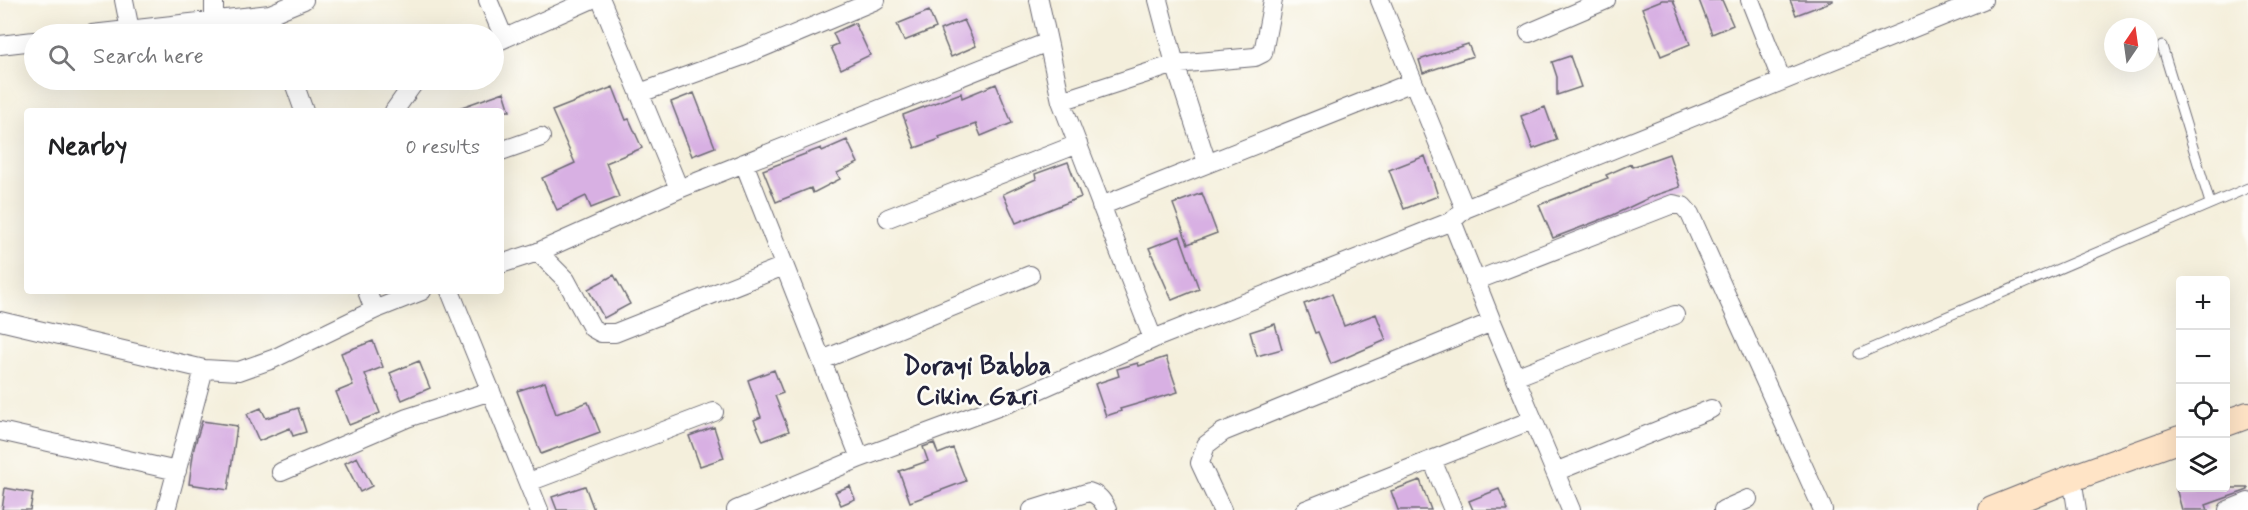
<!DOCTYPE html>
<html lang="en">
<head>
<meta charset="utf-8">
<style>
	body { margin:0; font-family:Mynerve,sans-serif; background:#f2f2f2; color:#202124 }
	.controls { position:absolute; right:18px; bottom:18px; display:grid; overflow:hidden; border-radius:6px; box-shadow:0 6px 24px #0002 }
	.controls button { width:54px; height:54px; display:grid; place-items:center; padding:0; border:0; border-bottom:2px solid #e0e0e0; background:#fff; color:#202124; font:30px sans-serif }
	.compass { position:absolute; left:2104px; top:18px; width:54px; height:54px; border-radius:50%; background:#fff; box-shadow:0 6px 24px #0002; rotate:13deg }
	.list { margin:0; padding:0; list-style:none }
	h2 { display:flex; justify-content:space-between; align-items:center; height:78px; margin:0; padding:0 24px; font-size:26px }
	h2 small { font-size:20px; font-weight:400; color:#757577 }
	.icon { flex:none; width:33px; height:33px; fill:none; stroke:currentColor; stroke-width:2; stroke-linecap:round; stroke-linejoin:round }
	.map { position:relative; flex:none; width:2248px; height:510px; overflow:hidden }
	.search { position:absolute; background:#fff; box-shadow:0 6px 24px #0002; left:24px; top:24px; width:480px; height:66px; display:flex; align-items:center; gap:15px; box-sizing:border-box; padding:0 21px; border-radius:33px; color:#757577; font-size:22px }
	.panel { position:absolute; background:#fff; box-shadow:0 6px 24px #0002; left:24px; top:108px; width:480px; height:186px; border-radius:6px }
	.map>svg:first-child { display:block }
	.building { fill:#d8b0e3 }
	.lines { fill:none; stroke-linecap:round; stroke-linejoin:round }
	.lane-casing { stroke:#6c6a73; stroke-width:11 }
	.street-casing { stroke:#6c6a73; stroke-width:20 }
	.secondary-casing { stroke:#6c6a73; stroke-width:28 }
	.lane { stroke:#fff; stroke-width:9 }
	.street { stroke:#fff; stroke-width:18 }
	.secondary { stroke:#ffe4c6; stroke-width:26 }
	.labels { text-anchor:middle; stroke-width:5; stroke-linejoin:round; paint-order:stroke }
	.district-label { font-size:26px; font-weight:bold; fill:#22223b; stroke:#fdfcf7 }
</style>
</head>
<body>
<div class="map">
<svg width="2248" height="510" viewBox="0 0 2248 510">
	<rect width="100%" height="100%" fill="#fdfcf7"/>
	<filter id="ink" filterUnits="userSpaceOnUse"><feTurbulence type="fractalNoise" baseFrequency=".0167" numOctaves="2"/><feDisplacementMap in="SourceGraphic" scale="12" xChannelSelector="R" yChannelSelector="G"/><feConvolveMatrix kernelMatrix="1 2 1 2 8 2 1 2 1" color-interpolation-filters="sRGB"/></filter>
	<filter id="wash" filterUnits="userSpaceOnUse"><feTurbulence type="fractalNoise" baseFrequency=".008" numOctaves="4" result="noise"/><feDisplacementMap in="SourceGraphic" scale="24" xChannelSelector="R" yChannelSelector="G"/><feGaussianBlur stdDeviation="1.35" result="paint"/><feColorMatrix in="noise" values="0 0 0 0 0 0 0 0 0 0 0 0 0 0 0 0 0 1.4 0 .05"/><feComposite in="paint" operator="in"/></filter>
	<g filter="url(#wash)">
		<rect width="100%" height="100%" fill="#f4efdc"/>
		<g id="blocks">
			<!-- building -->
			<path class="building" d="M1662,0h11l17,44 -29,12 -19,-48z
				M1699,0h23l11,25 -21,9z
				M1790,0h43v1l-37,14z
				M929,11l7,17 -32,13 -7,-17z
				M964,20l12,26 -25,11 -11,-27z
				M855,23l15,32 -29,14 -10,-22 7,-3 -5,-11z
				M1468,44l5,12 -50,17 -4,-13z
				M1570,56l11,31 -24,8v-18l-5,-15z
				M996,84l16,39 -31,13 -5,-12 -37,13 1,2 -25,9 -12,-33 58,-22 1,5z
				M613,87l13,33 3,-1 13,29 -36,15 13,34 -28,11 -5,-12 -29,14 -15,-32 33,-15 -23,-52z
				M504,92l6,19h-54v-2z
				M694,93l21,54 -23,9 -21,-54z
				M1545,107l12,33 -24,9 -12,-33z
				M847,140l11,23 -21,10 3,6 -27,14 -2,-5 -35,14 -13,-32 58,-22 1,3z
				M1669,154l11,33 -27,9 -40,19 -60,23 -14,-33 69,-27 -2,-3 25,-11 1,3z
				M1425,156l13,40 -34,13 -15,-39z
				M1068,162l13,35 -65,26 -13,-29 33,-15 -1,-5z
				M1202,193l15,40 -29,11 -15,-40z
				M1180,236l19,53 -27,11 -23,-52z
				M614,275l16,29 -26,14 -16,-29z
				M1332,294l12,32 32,-12 10,26 -55,24 -13,-32 -3,1 -11,-29z
				M1275,324l7,25 -25,7 -7,-24z
				M373,341l10,26 -18,7 15,39 -31,12 -13,-33 17,-7 -12,-32z
				M1166,357l12,35 -58,17 1,2 -15,5 -11,-32 24,-8 -2,-7 21,-6 1,3z
				M419,361l11,27 -28,12 -12,-27z
				M774,370l9,23 -8,3 14,35 -26,10 -9,-21 7,-3 -13,-37z
				M545,382l11,32 32,-12 12,30 -59,22 -24,-63z
				M261,408l5,10 32,-10 8,24 -13,4 -3,-8 -31,13 -12,-27z
				M202,421l35,5 -9,64 -39,-6 5,-36z
				M714,427l10,31 -24,8 -11,-30z
				M934,443l4,11 15,-6 13,33 -56,21 -11,-31 29,-10 -5,-14z
				M357,457l15,29 -12,6 -15,-29z
				M1420,480l11,30h-33l-7,-19z
				M585,486l9,24h-37l-5,-13z
				M850,486l5,13 -14,6 -6,-13z
				M5,488l28,5 -3,17h-28z
				M2176,488h72v2l-42,15 2,5h-26z
				M1499,489l9,21h-35l-4,-9z"/>
		</g>
	</g>
	<g filter="url(#ink)">
		<use href="#blocks" fill-opacity="0" stroke="#6c6a73" stroke-width="1.5"/>
		<g class="lines">
			<!-- lane casing -->
			<g class="lane-casing">
				<path id="lane" d="M2162,46l48,157
					M1859,354l389,-166"/>
			</g>
			<!-- street casing -->
			<g class="street-casing">
				<path id="street" d="M124,0l6,30
					M214,0v20
					M488,0l16,38
					M601,0l78,189
					M1039,0l22,101 92,238
					M1158,0l17,64 32,99
					M1380,0l85,209
					M1750,0l32,81
					M270,14l7,20
					M1529,33l77,-33
					M92,34l178,-20 34,-14
					M494,43l96,-43
					M0,45l34,-4
					M293,80l11,31
					M640,93l105,-38 131,-55
					M1061,101l114,-37 80,-7 8,-4 10,-53
					M394,111l22,-31
					M501,151l40,-14
					M744,163l116,295
					M1101,206l312,-124
					M888,218l190,-74
					M1452,221l40,101 79,188
					M538,252l28,28 26,48 9,5h14l169,-67
					M501,264l37,-12 141,-63 369,-147
					M1475,281l198,-77 10,2 7,8 133,296
					M367,291l7,19
					M450,291l89,219
					M0,321l204,48 35,2 34,-12 101,-49 48,-19
					M822,360l208,-85
					M1515,377l160,-62
					M0,431l177,40
					M1432,460l21,50
					M281,472l126,-54 84,-27
					M1555,472l156,-63
					M2072,478l5,32
					M529,482l185,-70
					M166,510l38,-141
					M736,510l124,-52 151,-56 142,-63 299,-118 13,-12 518,-209
					M1032,510l57,-18c10,3 14,9 18,18
					M1222,510l-22,-47 6,-18 17,-13 269,-110
					M1305,510l227,-90
					M1723,510l25,-11
					M2228,510l20,-8"/>
			</g>
			<!-- secondary casing -->
			<g class="secondary-casing">
				<path id="secondary" d="M2226,423l22,-8
					M1992,510l80,-32 108,-39"/>
			</g>
			<!-- lane -->
			<use href="#lane" class="lane"/>
			<!-- street -->
			<use href="#street" class="street"/>
			<!-- secondary -->
			<use href="#secondary" class="secondary"/>
		</g>
	</g>
	<g class="labels">
		<!-- district labels -->
		<g class="district-label">
			<text x="977" y="374">Dorayi Babba<tspan x="977" dy="30">Cikin Gari</tspan></text>
		</g>
	</g>
</svg>
<div class="controls">
<button>+</button>
<button>−</button>
<button><svg class="icon" aria-label="locate" viewBox="0 0 24 24"><circle cx="12" cy="12" r="6"/><path d="M12 2v4M12 18v4M2 12h4M18 12h4"/></svg></button>
<button><svg class="icon" aria-label="layers" viewBox="0 0 24 24"><path d="M12 4l9 5-9 5-9-5zM3 14l9 5 9-5"/></svg></button>
</div>
<svg class="compass" viewBox="-18 -18 36 36"><path d="M0-13l5 13h-10z" fill="#e53935"/><path d="M0 13l5-13h-10z" fill="#757577"/></svg>
<div class="search"><svg class="icon" aria-label="search" viewBox="0 0 24 24"><circle cx="10" cy="10" r="6"/><path d="M15 15l6 6"/></svg>Search here</div>
<section class="panel">
<h2>Nearby<small>0 results</small></h2>
<ul class="list">
</ul>
</section>
</div>
</body>
</html>
